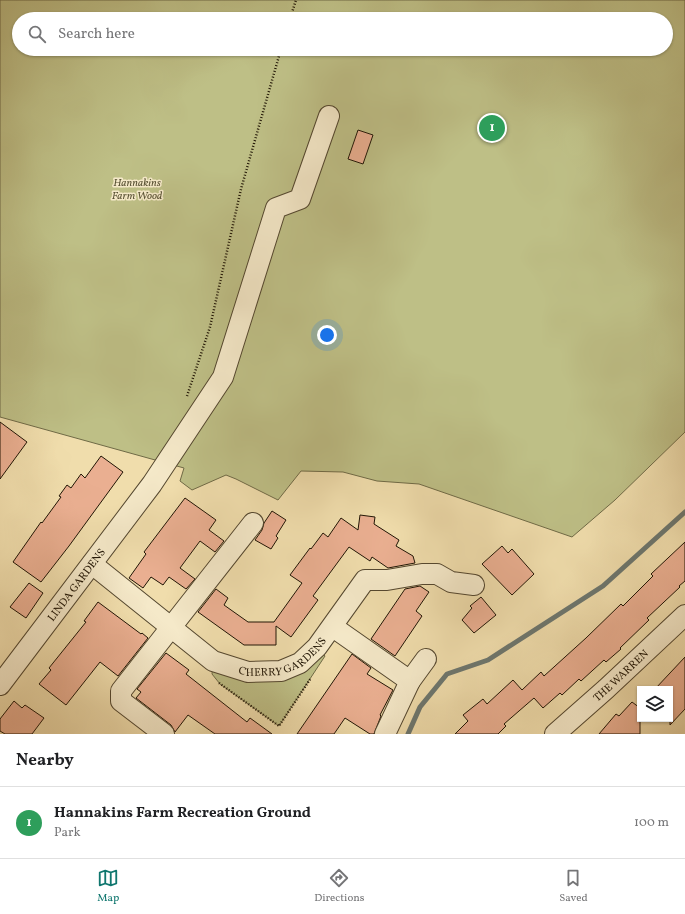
<!DOCTYPE html>
<html lang="en">
<head>
<meta charset="utf-8">
<style>
	body { margin:0; font-family:Vollkorn,serif; background:#f6f6f6; color:#202124 }
	.controls { position:absolute; right:12px; bottom:12px; display:grid; overflow:hidden; border-radius:0px; box-shadow:0 1px 3px #0004 }
	.controls button { width:36px; height:36px; display:grid; place-items:center; padding:0; border:0; border-bottom:1px solid #e0e0e0; background:#fff; color:#202124; font:20px sans-serif }
	.you { position:absolute; left:327px; top:335px; width:14px; height:14px; margin:-10px; border:3px solid #fff; border-radius:50%; background:#1a73e8; box-shadow:0 0 0 6px #1a73e833 }
	.badge { display:grid; place-items:center; width:26px; height:26px; border-radius:50%; background:#0f766e; color:#fff; font-size:13px; font-weight:700 }
	.pin { position:absolute; translate:-50% -50%; border:2px solid #fff; box-shadow:0 1px 4px #0006 }
	.list { margin:0; padding:0; list-style:none }
	h2 { display:flex; justify-content:space-between; align-items:center; height:52px; margin:0; padding:0 16px; font-size:17px }
	h2 small { font-size:13px; font-weight:400; color:#757577 }
	.list li { display:grid; grid-template-columns:26px 1fr auto; gap:12px; align-items:center; box-sizing:border-box; height:72px; padding:0 16px; border-top:1px solid #e0e0e0 }
	.list b { display:block; font-size:15px; white-space:nowrap }
	.list p { margin:0; font-size:13px; white-space:nowrap; color:#757577 }
	.list em { font-size:13px; font-style:normal; color:#757577 }
	.icon { flex:none; width:22px; height:22px; fill:none; stroke:currentColor; stroke-width:2; stroke-linecap:round; stroke-linejoin:round }
	.map { position:relative; flex:none; width:685px; height:734px; overflow:hidden }
	.search { position:absolute; background:#fff; box-shadow:0 1px 3px #0004; left:12px; right:12px; top:12px; height:44px; display:flex; align-items:center; gap:10px; box-sizing:border-box; padding:0 14px; border-radius:22px; color:#757577; font-size:15px }
	.sheet { height:124px; background:#fff }
	nav { display:flex; justify-content:space-around; align-items:center; box-sizing:border-box; height:56px; border-top:1px solid #e0e0e0; background:#fff; font-size:11px; color:#757577 }
	nav a { display:grid; justify-items:center; gap:2px }
	nav .on { color:#0f766e }
	.map>svg:first-child { display:block }
	.green { fill:#bebf86; stroke:#6f6a46; fill-rule:evenodd }
	.lines { fill:none; stroke-linecap:round; stroke-linejoin:round }
	.stream { stroke:#6d776f; stroke-width:5 }
	.building { fill:#eaaf91; stroke:#201505 }
	.minor-casing { stroke:#54472f; stroke-width:22 }
	.path { stroke:#201505; stroke-width:2.5; stroke-dasharray:1 2; stroke-linecap:butt }
	.minor { stroke:#f5e9c9; stroke-width:20 }
	.labels { text-anchor:middle; stroke-width:3; stroke-linejoin:round; paint-order:stroke }
	.park-label { font-size:11px; font-style:italic; fill:#575032; stroke:#f5e9c9 }
	.street-label { font-size:11px; fill:#201505; stroke:#f5e9c9 }
</style>
</head>
<body>
<div class="map">
<svg width="685" height="734" viewBox="0 0 685 734">
	<rect width="100%" height="100%" fill="#f0ddac"/>
	<filter id="stains"><feTurbulence type="fractalNoise" baseFrequency=".005" numOctaves="4"/><feColorMatrix values="0 0 0 0 .2 0 0 0 0 .09 0 0 0 0 .02 0 0 0 .5 -.17"/></filter>
	<radialGradient id="worn" r=".72"><stop offset=".6" stop-color="#630" stop-opacity="0"/><stop offset="1" stop-color="#630" stop-opacity=".3"/></radialGradient>
	<!-- green -->
	<path class="green" d="M0,0h685v432l-70,68 -43,37 -153,-53 -42,-3 -34,-9 -42,-1 -23,29 -42,-21 -10,-4 -34,15 -12,-9 4,-13 -184,-51zM19,19h647v30h-647z
		M317,647l8,9 -46,70 -59,-42 -8,-10 1,-13 68,10z"/>
	<g class="lines">
		<!-- stream -->
		<path class="stream" d="M408,734l12,-27 27,-33 41,-14 115,-74 82,-74"/>
	</g>
	<!-- building -->
	<path class="building" d="M358,130l15,5 -10,29 -15,-5z
		M0,422l27,20 -27,37z
		M101,456l22,16 -54,74 -28,36 -28,-20 28,-40 1,1 19,-26 -2,-1 8,-11 4,3 10,-14 4,4z
		M185,498l31,22 -7,10 15,11 -9,11 -15,-11 -20,27 15,11 -9,10 -17,-12 -6,8 -12,-8 -8,11 -14,-10 17,-24 -2,-2z
		M272,511l14,9 -10,16 2,2 -7,11 -16,-9 7,-10 2,-7z
		M360,515l15,2 -1,7 25,16 -3,6 17,10 2,7 -27,5 -16,-11 -2,4 -21,-14 -36,49 5,4 -27,37 -15,-11v19h-32l-46,-33 18,-23 12,9 -4,7 24,17h26l28,-39 -12,-8 20,-27 1,1 12,-16 5,4 13,-19 17,12z
		M685,542v39l-6,5 1,1 -33,31 2,2 -29,28 1,1 -15,13 -2,-2 -23,21 -2,-2 -17,16 -2,-2 -17,15 -9,-10 -30,26 2,2 -8,8h-43l13,-13 -5,-6 20,-16 4,5 26,-24 9,10 19,-18 3,4 42,-38 35,-34 2,2 30,-30 -2,-2z
		M502,546l6,7 4,-4 22,25 -22,21 -30,-31z
		M29,583l14,10 -17,25 -16,-11z
		M420,586l9,6 -13,19 6,5 -27,40 -24,-17 34,-50z
		M481,597l15,18 -22,18 -12,-13 10,-12 -2,-2z
		M98,602l43,32 1,-1 6,5 -30,38 -18,-14 -34,43 -27,-21 12,-14 -2,-2 37,-46 -2,-1z
		M166,653l23,17 -3,4 61,48 3,-4 22,16h-57l-27,-19 -13,17 -4,-7 -35,-27 5,-6 -4,-3z
		M352,654l19,14 -4,6 26,16 -13,25 1,1 -7,18h-4l-25,-16 -11,16h-37z
		M685,657v52l-15,16v-36h-15z
		M14,701l8,7 3,-3 19,13 -12,16h-27l-5,-3v-12z
		M632,702l8,6v26h-41l17,-20 3,2z"/>
	<g class="lines">
		<!-- minor casing -->
		<g class="minor-casing">
			<g id="minor">
				<path id="s1" d="M92,564l121,97 35,11 33,-1 19,-8 17,-16 48,-67h22l35,-6h15l14,8 23,3"/>
				<path d="M333,627l77,54 16,-22"/>
				<path id="s2" d="M0,685l152,-201 71,-107 53,-169 24,-9 29,-83"/>
				<path d="M164,734l-43,-33v-10l132,-168"/>
				<path d="M385,734l25,-53"/>
				<path id="s3" d="M555,734l51,-45 79,-74"/>
			</g>
		</g>
		<!-- path -->
		<path class="path" d="M290,19l6,-19
			M187,396l23,-69 31,-138 40,-140
			M219,683l60,43 32,-48"/>
		<!-- minor -->
		<use href="#minor" class="minor"/>
	</g>
	<g class="labels">
		<!-- park labels -->
		<g class="park-label">
			<text x="137" y="186">Hannakins<tspan x="137" dy="13">Farm Wood</tspan></text>
		</g>
		<!-- street labels -->
		<g class="street-label">
			<text dy="4" stroke="none"><textPath href="#s2" startOffset="126">LINDA GARDENS</textPath></text>
			<text dy="4" stroke="none"><textPath href="#s1" startOffset="231">CHERRY GARDENS</textPath></text>
			<text dy="4" stroke="none"><textPath href="#s3" startOffset="88">THE WARREN</textPath></text>
		</g>
	</g>
	<rect width="100%" height="100%" filter="url(#stains)"/>
	<rect width="100%" height="100%" fill="url(#worn)"/>
</svg>
<div class="controls">
<button><svg class="icon" aria-label="layers" viewBox="0 0 24 24"><path d="M12 4l9 5-9 5-9-5zM3 14l9 5 9-5"/></svg></button>
</div>
<div class="you"></div>
<div class="pin badge" style="left:492px;top:128px;background:#2e9e5b">1</div>
<div class="search"><svg class="icon" aria-label="search" viewBox="0 0 24 24"><circle cx="10" cy="10" r="6"/><path d="M15 15l6 6"/></svg>Search here</div>
</div>
<section class="sheet">
<h2>Nearby<small></small></h2>
<ul class="list">
<li><span class="badge" style="background:#2e9e5b">1</span><div><b>Hannakins Farm Recreation Ground</b><p>Park</p></div><em>100 m</em></li>
</ul>
</section>
<nav>
<a class="on"><svg class="icon" aria-label="map" viewBox="0 0 24 24"><path d="M3 6l6-2 6 2 6-2v14l-6 2-6-2-6 2zM9 4v14M15 6v14"/></svg>Map</a>
<a><svg class="icon" aria-label="directions" viewBox="0 0 24 24"><path d="M12 3l9 9-9 9-9-9zM9 14v-3h6M13 9l2 2-2 2"/></svg>Directions</a>
<a><svg class="icon" aria-label="saved" viewBox="0 0 24 24"><path d="M7 4h10v16l-5-4-5 4z"/></svg>Saved</a>
</nav>
</body>
</html>
